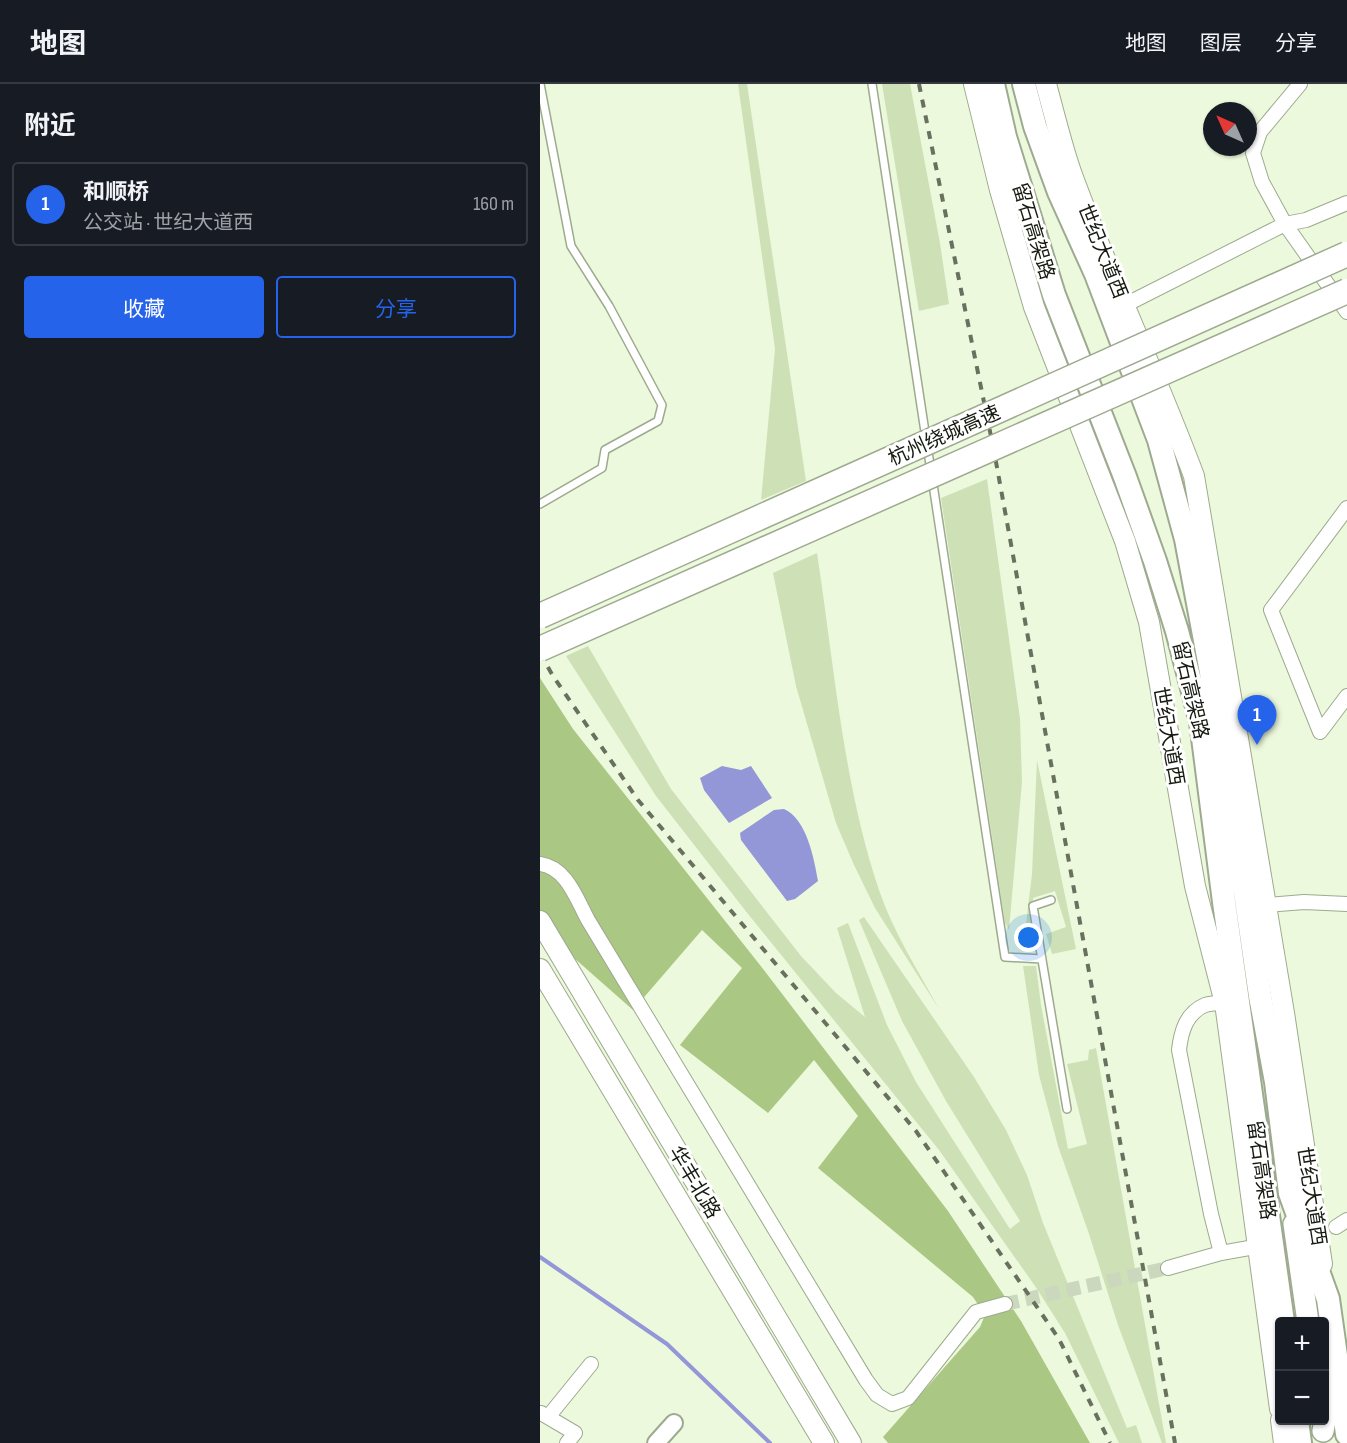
<!DOCTYPE html>
<html lang="zh">
<head>
<meta charset="utf-8">
<style>
	body { margin:0; font-family:"Sofia Sans Condensed","Noto Sans SC",sans-serif; background:#20242c; color:#f1f3f6 }
	.controls { position:absolute; right:18px; bottom:18px; display:grid; overflow:hidden; border-radius:6px; box-shadow:0 2px 4px #0004 }
	.controls button { width:54px; height:54px; display:grid; place-items:center; padding:0; border:0; border-bottom:2px solid #363941; background:#171b24; color:#f1f3f6; font:30px sans-serif }
	.compass { position:absolute; left:663px; top:18px; width:54px; height:54px; border-radius:50%; background:#171b24; box-shadow:0 2px 4px #0004; rotate:315deg }
	.you { position:absolute; left:489px; top:854px; width:21px; height:21px; margin:-15px; border:4px solid #fff; border-radius:50%; background:#1a73e8; box-shadow:0 0 0 9px #1a73e833 }
	.badge { display:grid; place-items:center; width:39px; height:39px; border-radius:50%; background:#2563eb; color:#fff; font-size:20px; font-weight:700 }
	.pin { position:absolute; translate:-50% -50px; filter:drop-shadow(0 2px 3px #0008) }
	.pin::after { content:''; position:absolute; top:32px; width:21px; height:18px; background:inherit; clip-path:polygon(0 0,100% 0,50% 100%) }
	.list { margin:0; padding:0; list-style:none }
	h2 { display:flex; justify-content:space-between; align-items:center; height:78px; margin:0; padding:0 24px; font-size:26px }
	h2 small { font-size:20px; font-weight:400; color:#9ea1a6 }
	.list li { display:grid; grid-template-columns:39px 1fr auto; gap:18px; align-items:center; box-sizing:border-box; height:84px; margin:0 12px 12px; padding:0 12px; border:2px solid #363941; border-radius:6px }
	.list b { display:block; font-size:22px; white-space:nowrap }
	.list p { margin:0; font-size:20px; white-space:nowrap; color:#9ea1a6 }
	.list em { font-size:20px; font-style:normal; color:#9ea1a6 }
	.actions { display:flex; gap:12px; padding:18px 24px }
	.actions a { flex:1; padding:14px 0; border:2px solid #2563eb; border-radius:6px; text-align:center; font-size:21px; color:#2563eb }
	.actions .main { background:#2563eb; color:#fff }
	.map { position:relative; flex:none; width:807px; height:1359px; overflow:hidden }
	header { display:flex; align-items:center; gap:36px; box-sizing:border-box; height:84px; padding:0 30px; background:#171b24; border-bottom:2px solid #363941 }
	header strong { font-size:28px }
	nav { display:flex; gap:33px; margin-inline-start:auto; font-size:21px }
	main { display:flex }
	aside { flex:1; background:#171b24 }
	.map>svg:first-child { display:block }
	.green { fill:#cee1b6 }
	.forest { fill:#abc784 }
	.water { fill:#9396d7 }
	.lines { fill:none; stroke-linecap:round; stroke-linejoin:round }
	.stream { stroke:#9396d7; stroke-width:4 }
	.minor-tunnel { stroke:#ccd8be; stroke-width:14; stroke-dasharray:14 7; stroke-linecap:butt }
	.service-casing { stroke:#9eaa8f; stroke-width:10 }
	.minor-casing { stroke:#9eaa8f; stroke-width:16 }
	.tertiary-casing { stroke:#9eaa8f; stroke-width:20 }
	.secondary-casing { stroke:#9eaa8f; stroke-width:22 }
	.primary-casing { stroke:#9eaa8f; stroke-width:24 }
	.trunk-casing { stroke:#9eaa8f; stroke-width:26 }
	.service { stroke:#fff; stroke-width:7 }
	.minor { stroke:#fff; stroke-width:14 }
	.tertiary { stroke:#fff; stroke-width:16 }
	.secondary { stroke:#fff; stroke-width:20 }
	.primary { stroke:#fff; stroke-width:21 }
	.trunk { stroke:#fff; stroke-width:22 }
	.rail { stroke:#69705f; stroke-width:4; stroke-dasharray:8 8; stroke-linecap:butt }
	.motorway-bridge-casing { stroke:#9eaa8f; stroke-width:27; stroke-linecap:butt }
	.motorway-bridge { stroke:#fff; stroke-width:24 }
	.labels { text-anchor:middle; stroke-width:6; stroke-linejoin:round; paint-order:stroke }
	.street-label { font-size:20px; fill:#171b11; stroke:#fff }
</style>
</head>
<body>
<header>
<strong>地图</strong>
<nav><a>地图</a><a>图层</a><a>分享</a></nav>
</header>
<main>
<aside>
<h2>附近<small></small></h2>
<ul class="list">
<li><span class="badge">1</span><div><b>和顺桥</b><p>公交站 · 世纪大道西</p></div><em>160 m</em></li>
</ul>
<div class="actions"><a class="main">收藏</a><a>分享</a></div>
</aside>
<div class="map">
<svg width="807" height="1359" viewBox="0 0 807 1359">
	<rect width="100%" height="100%" fill="#ecf9dc"/>
	<!-- green -->
	<path class="green" d="M198,0h9l59,397 -45,19 14,-151z
		M342,0h28l30,159 9,61 -30,7z
		M447,395l33,240 2,63 -13,148 -4,-7 -64,-425z
		M277,469c17,110 26,231 62,337 14,42 39,80 60,119l-64,-101 -21,-43 -18,-42 -40,-137 -23,-113z
		M48,562l83,143 130,167 35,37 29,24 -28,-89 11,-5 39,102 29,57 94,147 10,-8 -74,-120 -44,-80 -43,-101 5,-3 110,160 32,53 21,45 16,48 84,205 9,-3 6,18h-23l-54,-110 -30,-47 -96,-136 -191,-236 -92,-118 -90,-140z
		M497,676l39,189 -24,5 -6,-20 20,-7 -11,-36 -22,7 2,51 -12,-1 9,-74z
		M483,882h13l5,39 27,144 19,-5 -20,-80 21,-4 1,-10 7,-2 70,395h-4l-44,-118 -29,-91 -31,-88 -19,-71z"/>
	<!-- forest -->
	<path class="forest" d="M0,594l33,51 187,236 188,246 73,110 69,122h-202l-5,-6 97,-110 5,-12 -12,-18 -155,-129 40,-52 -44,-56 -46,53 -88,-68 62,-77 -40,-38 -69,80 -93,-82z"/>
	<!-- water -->
	<path class="water" d="M182,682l19,4 10,-4 21,32 -43,25 -25,-33 -4,-12z
		M244,725c23,10 30,50 34,72l-23,18 -8,2 -46,-61 -1,-7 34,-23z"/>
	<g class="lines">
		<!-- stream -->
		<path class="stream" d="M0,1173l127,87 103,99"/>
		<!-- minor-tunnel -->
		<path class="minor-tunnel" d="M465,1220l163,-36"/>
		<!-- service casing -->
		<g class="service-casing">
			<path id="service" d="M0,0l31,162 38,60 53,99 -4,16 -53,29 -3,18 -62,36
				M332,0c46,291 87,582 133,873l37,2
				M511,816l-18,6 34,203"/>
		</g>
		<!-- minor casing -->
		<g class="minor-casing">
			<path id="minor" d="M760,0l-40,48 -7,21 9,29 23,42 62,88
				M585,221l160,-81 21,-4 41,-17
				M807,424l-76,102 49,122 27,-36
				M0,780c27,4 36,34 48,56l278,460 11,15 15,9 16,-6 68,-86 29,-8
				M726,821l38,-3 43,2
				M685,919c-6,0 -14,0 -20,2 -19,8 -24,27 -26,45l32,164 10,39 28,-5
				M796,1143l11,-7
				M628,1184l53,-15
				M1,1329l34,20 -8,10
				M8,1333l43,-53"/>
		</g>
		<!-- tertiary casing -->
		<g class="tertiary-casing">
			<path id="tertiary" d="M116,1359l18,-20"/>
		</g>
		<!-- secondary casing -->
		<g class="secondary-casing">
			<path id="secondary" d="M434,0l26,106 34,117 91,234 24,81 46,264 30,117 55,406
				M506,0c8,29 15,59 25,88 37,102 85,202 123,304l90,537 38,251
				M0,837l311,522
				M0,885l284,474
				M741,1336l3,23"/>
		</g>
		<!-- primary casing -->
		<g class="primary-casing">
			<path id="primary" d="M754,1140l14,98
				M783,1347l12,-64"/>
		</g>
		<!-- trunk casing -->
		<g class="trunk-casing">
			<path id="trunk" d="M453,0l12,53 49,158 71,182 30,84 22,70 24,91 23,180 59,420
				M484,0l11,42 24,66 37,82 63,166 27,99 35,187 39,270 16,86 14,111 38,106 19,135
				M757,1336l3,23"/>
		</g>
		<!-- service -->
		<use href="#service" class="service"/>
		<!-- minor -->
		<use href="#minor" class="minor"/>
		<!-- tertiary -->
		<use href="#tertiary" class="tertiary"/>
		<!-- secondary -->
		<use href="#secondary" class="secondary"/>
		<!-- primary -->
		<use href="#primary" class="primary"/>
		<!-- trunk -->
		<use href="#trunk" class="trunk"/>
		<!-- rail -->
		<path class="rail" d="M379,0l75,367 181,992
			M0,569l13,23 85,124 278,331 143,208 51,104"/>
		<!-- motorway-bridge casing -->
		<g class="motorway-bridge-casing">
			<path id="motorway-bridge" d="M0,532l807,-362
				M0,565l807,-358"/>
		</g>
		<!-- motorway-bridge -->
		<use href="#motorway-bridge" class="motorway-bridge"/>
	</g>
	<g class="labels">
		<!-- street labels -->
		<g class="street-label">
			<text transform="translate(494 147) rotate(73)" y="7">留石高架路</text>
			<text transform="translate(563 167) rotate(68)" y="7">世纪大道西</text>
			<text transform="translate(404 351) rotate(-24)" y="7">杭州绕城高速</text>
			<text transform="translate(651 606) rotate(77)" y="7">留石高架路</text>
			<text transform="translate(629 652) rotate(80)" y="7">世纪大道西</text>
			<text transform="translate(722 1086) rotate(82)" y="7">留石高架路</text>
			<text transform="translate(155 1098) rotate(59)" y="7">华丰北路</text>
			<text transform="translate(772 1112) rotate(81)" y="7">世纪大道西</text>
		</g>
	</g>
</svg>
<div class="controls">
<button>+</button>
<button>−</button>
</div>
<svg class="compass" viewBox="-18 -18 36 36"><path d="M0-13l5 13h-10z" fill="#e53935"/><path d="M0 13l5-13h-10z" fill="#9ea1a6"/></svg>
<div class="you"></div>
<div class="pin badge" style="left:717px;top:661px">1</div>
</div>
</main>
</body>
</html>
